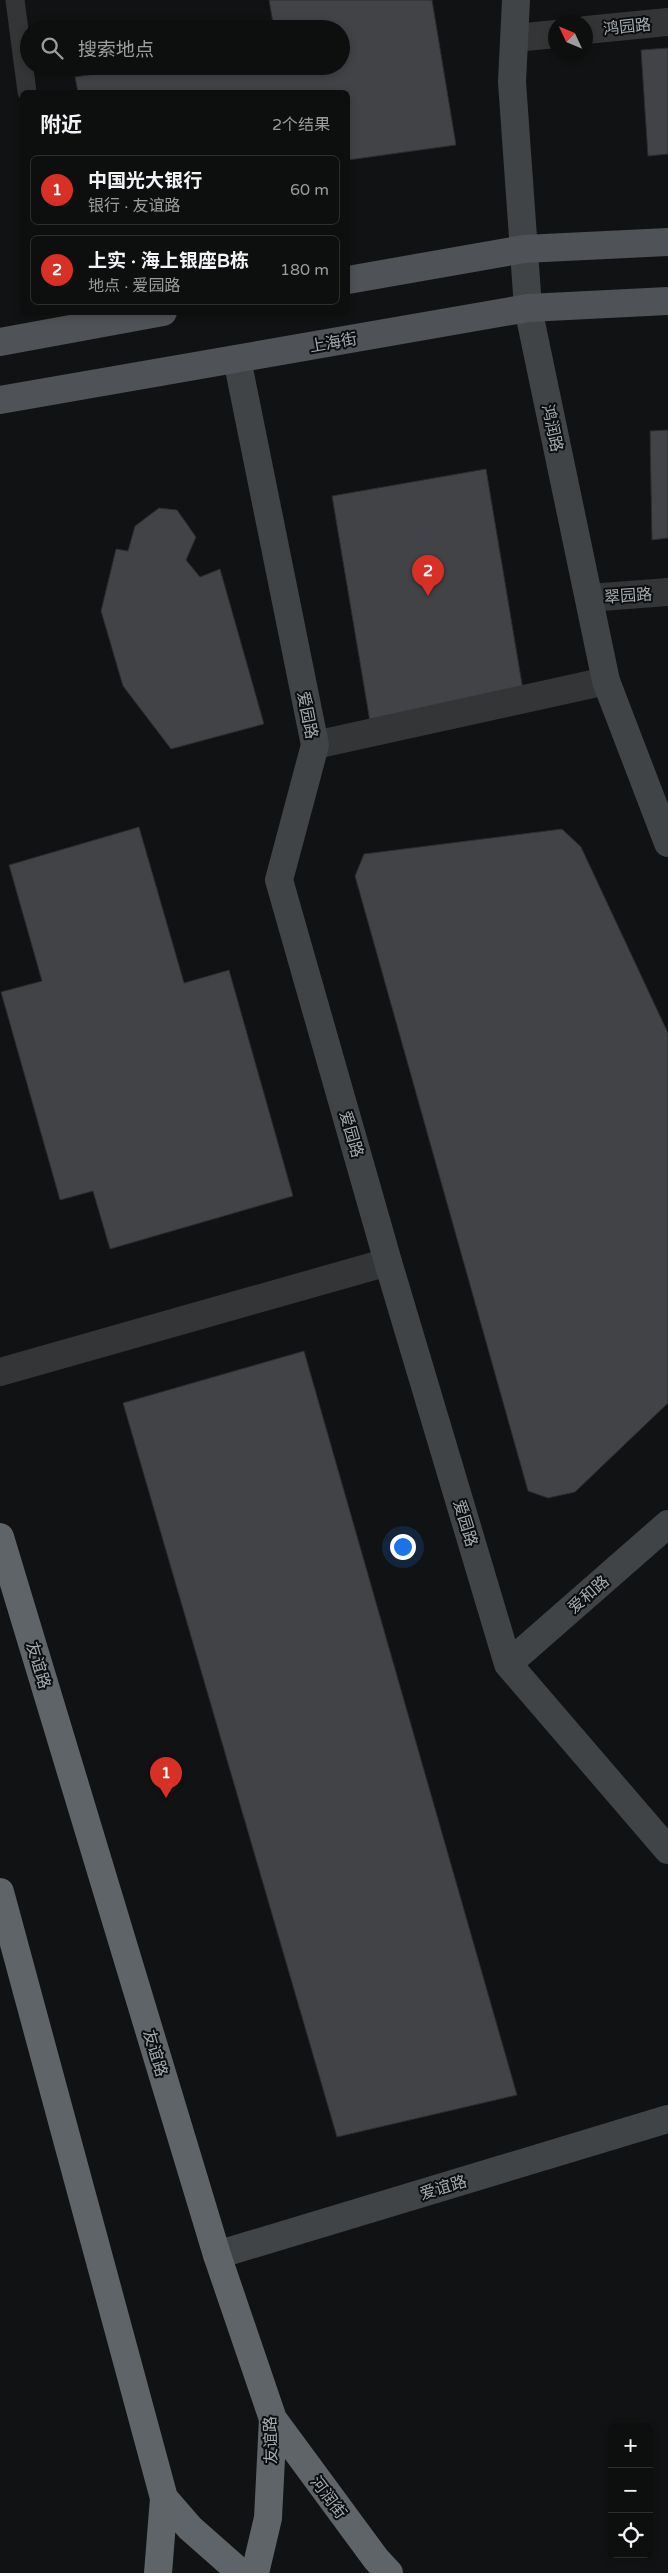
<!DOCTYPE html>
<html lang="zh">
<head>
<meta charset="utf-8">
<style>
	body { margin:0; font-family:"Varela Round","Noto Sans SC",sans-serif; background:#161717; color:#f1f3f6 }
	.controls { position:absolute; right:15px; bottom:15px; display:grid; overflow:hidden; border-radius:8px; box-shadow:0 2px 8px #0003 }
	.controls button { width:45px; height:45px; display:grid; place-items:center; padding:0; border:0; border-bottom:1px solid #2d2e2e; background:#0d0e0e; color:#f1f3f6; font:25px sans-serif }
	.compass { position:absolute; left:548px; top:15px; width:45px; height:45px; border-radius:50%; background:#0d0e0e; box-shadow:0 2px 8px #0003; rotate:314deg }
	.you { position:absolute; left:402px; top:1546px; width:18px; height:18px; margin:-12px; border:4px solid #fff; border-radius:50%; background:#1a73e8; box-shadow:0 0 0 8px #1a73e833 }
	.badge { display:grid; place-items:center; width:32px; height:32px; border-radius:50%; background:#d93025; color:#fff; font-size:16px; font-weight:700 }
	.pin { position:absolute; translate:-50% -41px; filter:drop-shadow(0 1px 2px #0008) }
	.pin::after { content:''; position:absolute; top:26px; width:18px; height:15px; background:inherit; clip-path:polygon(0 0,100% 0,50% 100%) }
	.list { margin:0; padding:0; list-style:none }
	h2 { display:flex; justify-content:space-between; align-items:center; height:65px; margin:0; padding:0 20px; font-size:21px }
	h2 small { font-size:16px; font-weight:400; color:#9a9c9e }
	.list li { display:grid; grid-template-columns:32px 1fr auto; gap:15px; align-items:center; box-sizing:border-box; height:70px; margin:0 10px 10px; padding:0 10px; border:1px solid #2d2e2e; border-radius:8px }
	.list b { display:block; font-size:19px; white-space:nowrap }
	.list p { margin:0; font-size:16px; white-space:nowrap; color:#9a9c9e }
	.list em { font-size:16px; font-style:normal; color:#9a9c9e }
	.icon { flex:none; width:28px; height:28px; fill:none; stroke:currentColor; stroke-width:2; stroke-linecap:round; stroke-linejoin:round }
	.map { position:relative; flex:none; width:668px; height:2573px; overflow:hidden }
	.search { position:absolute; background:#0d0e0e; box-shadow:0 2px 8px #0003; left:20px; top:20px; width:330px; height:55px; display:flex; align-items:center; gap:12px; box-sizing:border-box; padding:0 18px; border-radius:28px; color:#9a9c9e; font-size:19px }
	.panel { position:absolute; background:#0d0e0e; box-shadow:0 2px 8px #0003; left:20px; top:90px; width:330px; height:225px; border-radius:8px }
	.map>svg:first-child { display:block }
	.building { fill:#414346; stroke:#2c2c2e }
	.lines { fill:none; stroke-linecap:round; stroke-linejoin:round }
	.lane { stroke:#333537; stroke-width:19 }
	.street { stroke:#333537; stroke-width:28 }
	.secondary { stroke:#414447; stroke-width:28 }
	.primary { stroke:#4f5256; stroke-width:28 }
	.highway { stroke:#5f6468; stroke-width:28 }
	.labels { text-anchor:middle; stroke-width:4; stroke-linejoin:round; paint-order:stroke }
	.street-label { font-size:16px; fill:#a4acb2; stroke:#0c0d0e }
</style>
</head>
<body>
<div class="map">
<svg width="668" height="2573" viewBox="0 0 668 2573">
	<rect width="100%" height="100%" fill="#111213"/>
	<!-- building -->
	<path class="building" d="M269,0h163l24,145 -108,15v-68h-270l-3,-15 77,-11h189v-37h-67z
		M668,48v106l-20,2 -7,-106z
		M668,430v108l-16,2 -2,-109z
		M486,469l38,227 -154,26 -38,-226z
		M159,508l18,2 19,27 -10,23 14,17 20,-8 44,155 -93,25 -48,-63 -22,-75 15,-62 12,2 7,-25z
		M139,827l45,156 45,-13 64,226 -183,53 -17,-58 -33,9 -59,-208 41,-11 -33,-116z
		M562,829l19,18 87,186v370l-93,89 -27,6 -20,-7 -173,-615 9,-22z
		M304,1351l213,744 -180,42 -214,-734z"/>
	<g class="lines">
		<!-- lane -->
		<path class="lane" d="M15,0l12,92"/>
		<!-- street -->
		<path class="street" d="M586,30l82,-8
			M515,38l41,-4
			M589,598l79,-6
			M315,745l291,-64
			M0,1372l388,-110"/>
		<!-- secondary -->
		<path class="secondary" d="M516,0l-4,82 16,226 78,373 62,162
			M237,359l78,386 -36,135 109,382 120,402 160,186
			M508,1664l160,-140
			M217,2255l451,-136"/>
		<!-- primary -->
		<path class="primary" d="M348,280l176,-31 144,-7
			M0,342l163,-30
			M0,400l528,-92 140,-7"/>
		<!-- highway -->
		<path class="highway" d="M0,1537l217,718 56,164 -5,99 -13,55
			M0,1892l164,606 -6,75
			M273,2419l103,140 13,14
			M164,2498l26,30 51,45"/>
	</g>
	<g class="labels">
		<!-- street labels -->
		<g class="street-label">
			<text transform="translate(627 26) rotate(-6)" y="6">鸿园路</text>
			<text transform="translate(333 342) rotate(-10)" y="6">上海街</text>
			<text transform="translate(553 428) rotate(78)" y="6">鸿润路</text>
			<text transform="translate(628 595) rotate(-4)" y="6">翠园路</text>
			<text transform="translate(308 715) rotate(79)" y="6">爱园路</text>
			<text transform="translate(352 1134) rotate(74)" y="6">爱园路</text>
			<text transform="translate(466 1523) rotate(73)" y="6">爱园路</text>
			<text transform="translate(588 1594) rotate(-41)" y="6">爱和路</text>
			<text transform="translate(39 1665) rotate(73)" y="6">友谊路</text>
			<text transform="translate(156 2053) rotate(73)" y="6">友谊路</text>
			<text transform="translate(443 2187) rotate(-17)" y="6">爱谊路</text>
			<text transform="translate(270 2440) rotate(-91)" y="6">友谊路</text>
			<text transform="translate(329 2497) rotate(53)" y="6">河润街</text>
		</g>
	</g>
</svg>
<div class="controls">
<button>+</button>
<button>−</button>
<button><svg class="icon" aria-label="locate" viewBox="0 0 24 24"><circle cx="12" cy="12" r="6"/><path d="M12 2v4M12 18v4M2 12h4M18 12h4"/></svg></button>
</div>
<svg class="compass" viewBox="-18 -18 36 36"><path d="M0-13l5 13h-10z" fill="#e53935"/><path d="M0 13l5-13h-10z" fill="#9a9c9e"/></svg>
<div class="you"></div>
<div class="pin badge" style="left:166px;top:1798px">1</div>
<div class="pin badge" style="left:428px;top:596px">2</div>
<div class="search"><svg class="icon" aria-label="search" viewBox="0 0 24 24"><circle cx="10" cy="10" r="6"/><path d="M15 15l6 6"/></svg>搜索地点</div>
<section class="panel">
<h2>附近<small>2个结果</small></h2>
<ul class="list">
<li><span class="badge">1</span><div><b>中国光大银行</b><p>银行 · 友谊路</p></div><em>60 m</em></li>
<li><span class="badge">2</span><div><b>上实 · 海上银座B栋</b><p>地点 · 爱园路</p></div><em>180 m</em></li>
</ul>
</section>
</div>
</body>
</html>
